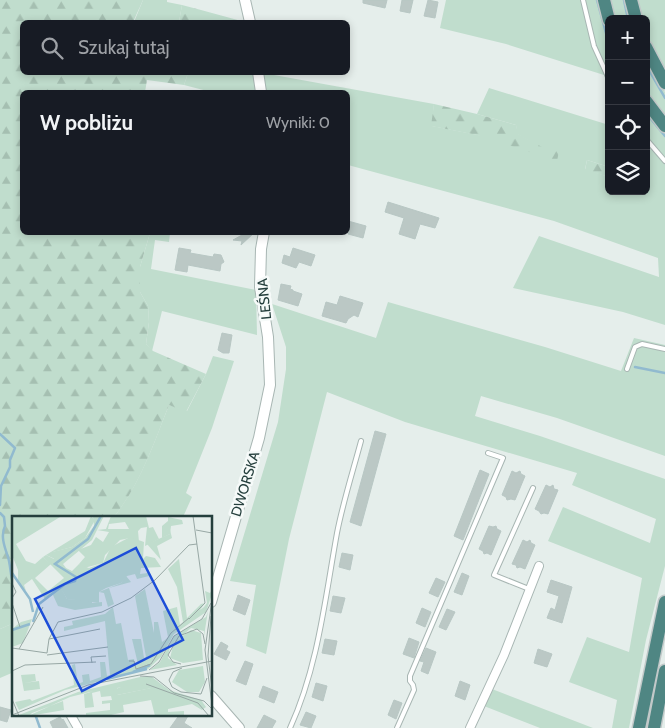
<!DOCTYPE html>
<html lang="pl">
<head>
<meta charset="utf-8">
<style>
	body { margin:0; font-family:Cabin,sans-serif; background:#20242c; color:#f1f3f6 }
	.controls { position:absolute; right:15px; top:15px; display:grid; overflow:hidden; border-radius:8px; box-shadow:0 2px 8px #0003 }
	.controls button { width:45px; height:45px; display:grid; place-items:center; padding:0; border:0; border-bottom:1px solid #363941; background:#171b24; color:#f1f3f6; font:25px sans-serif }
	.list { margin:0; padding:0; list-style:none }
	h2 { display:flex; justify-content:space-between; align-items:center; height:65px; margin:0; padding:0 20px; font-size:21px }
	h2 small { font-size:16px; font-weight:400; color:#9ea1a6 }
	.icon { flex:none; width:28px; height:28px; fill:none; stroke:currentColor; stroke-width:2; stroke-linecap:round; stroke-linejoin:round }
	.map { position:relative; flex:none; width:665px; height:728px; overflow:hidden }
	.search { position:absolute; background:#171b24; box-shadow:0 2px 8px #0003; left:20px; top:20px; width:330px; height:55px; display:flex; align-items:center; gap:12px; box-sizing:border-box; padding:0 18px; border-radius:8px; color:#9ea1a6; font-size:19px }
	.panel { position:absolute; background:#171b24; box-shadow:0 2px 8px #0003; left:20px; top:90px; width:330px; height:145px; border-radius:8px }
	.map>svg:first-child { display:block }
	.grass { fill:#c0ddcd }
	.forest { fill:url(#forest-firs) }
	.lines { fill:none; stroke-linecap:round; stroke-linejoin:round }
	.stream { stroke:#91bacf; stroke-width:2.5 }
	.building { fill:#bbc8c5; stroke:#b8c7c4 }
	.service-casing { stroke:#a8b6b3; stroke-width:6 }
	.minor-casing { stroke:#a8b6b3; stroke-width:10 }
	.tertiary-casing { stroke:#a8b6b3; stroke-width:12 }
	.trunk-casing { stroke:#c2c9c9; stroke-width:15 }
	.service { stroke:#fff; stroke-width:4 }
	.minor { stroke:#fff; stroke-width:8 }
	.tertiary { stroke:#fff; stroke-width:10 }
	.trunk { stroke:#4f8683; stroke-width:12 }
	.labels { text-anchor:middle; stroke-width:5; stroke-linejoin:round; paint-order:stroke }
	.street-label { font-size:14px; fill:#253f3d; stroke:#f6faf9 }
	.inset-river { fill:none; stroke:#91bacf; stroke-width:2.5 }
	.inset-road { fill:none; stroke:#98a8a5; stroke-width:1 }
	.view { fill:#1d4ed8; fill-opacity:0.15; stroke:#1d4ed8; stroke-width:2.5 }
	.inset-edge { fill:none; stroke:#253f3d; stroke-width:2.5 }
</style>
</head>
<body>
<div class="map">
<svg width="665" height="728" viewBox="0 0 665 728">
	<defs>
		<pattern id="forest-firs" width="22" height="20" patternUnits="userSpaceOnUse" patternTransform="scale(1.25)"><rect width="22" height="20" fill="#c0ddcd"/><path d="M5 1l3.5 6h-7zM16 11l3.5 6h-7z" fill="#a5bfb1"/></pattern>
	</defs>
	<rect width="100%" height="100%" fill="#e5eeeb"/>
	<!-- grass -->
	<path class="grass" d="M143,0h24v2l15,3 -3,17h-45z
		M446,0h153l10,39v51l-5,-15 -98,-31 -66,-16z
		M609,0h17l5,19h-18z
		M635,0h30v77l-19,-39v-19h-6z
		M201,10l44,12h-44z
		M646,59l19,33v27l-19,-26z
		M188,73h65l3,19h-45l-27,-7z
		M263,73l171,31 -2,22 127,25 -17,-3 -25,-14 -1,-9 -39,-11 12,-26 120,37v42l-22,-7 -2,9 24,8v14h37v-81l19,23v192l-42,-13 -110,-24 26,-52 120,41 -1,-19 -104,-37 -206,-56v-73h-82z
		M150,233h20l-1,9 -14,-2 -4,29 105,21 1,45 -95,-24 -10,40 -6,-7 3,-22 -1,-16 -8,-14v-25z
		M388,302l157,45 76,24 13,-33 31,7v111l-108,-38 -76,-22 -6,20 65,20 125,43v87l-19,74 -17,88h-17l5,-28 -48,-18 18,-45 42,15 13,-74 -94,-37 15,-34 87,36 6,-24 -84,-34 5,-12 -172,-51 -78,-30 -38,147 -23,115 -20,-8 10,-61 -26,-4 48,-159 8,-53v-22l-14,-43 104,34z
		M213,356l21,5 -22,67 -26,65 6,4 -9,20h-69c26,-33 40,-74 55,-112l18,6 19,-37z
		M14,623v49l-14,6v-49z
		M492,689l101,39h-53l-56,-22z"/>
	<!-- forest -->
	<path class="forest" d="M0,0h143l-10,22h-111v50l166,1 -4,12 -37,-5 -2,12h-123v140l128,1 -10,34v25l8,14 1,16 -3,22 7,7 53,23 -20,38 -17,-7c-15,38 -29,80 -55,112h-100v106l-14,6z
		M182,5l19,5v12h-22z
		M434,104l43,10 39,11 2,9 24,13 17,4 -2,10 -80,-26 -46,-9z
		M587,160l22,7v10l-24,-7z"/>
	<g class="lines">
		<!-- stream -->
		<path class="stream" d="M597,0l12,44
			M624,0l4,19
			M646,65l19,33
			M646,113l19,23
			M635,367l30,6
			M0,434l15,14 -5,12v7l-9,19 -1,19
			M0,513l4,4 1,9c-5,10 0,22 3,31 3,10 2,19 6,28
			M35,714l5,14"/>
	</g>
	<!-- building -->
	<path class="building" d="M363,0h24l-2,8 -22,-5z
		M402,0h11l-3,13 -10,-2z
		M428,0l10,2 -3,16 -11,-2z
		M388,202l51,16 -4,10 -15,-4 -5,15 -16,-5 5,-16 -19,-6z
		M348,221l18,5 -3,12 -15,-4z
		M243,232h12l-14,13 1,-4 -9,-1 9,-5z
		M179,248l12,2 -1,3 23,4 1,-3 7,1 3,7 -3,2 -1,7 -32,-6 -1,7 -12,-2z
		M293,248l22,7 -4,11 -12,-4 -3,6 -14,-5 2,-8 6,2z
		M281,284l10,2 -1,3 3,1v1l9,3 -4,12 -20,-6z
		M340,296l23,7 -5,14 -4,-2 -6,4 -2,4 -24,-7 4,-14 11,3z
		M222,333l10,2 -3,18h-6l-5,-3z
		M375,431l11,3 -25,92 -11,-4z
		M480,470l9,4 -26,66 -9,-4z
		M512,471l4,2 4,-2 1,3 4,2 -10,24 -4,-1 -4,1 -1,-3 -4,-2z
		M546,485l4,2 3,-2 1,4 4,1 -10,24 -4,-1 -3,1 -2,-3 -4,-2z
		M489,526l4,1 3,-1 1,3 4,2 -10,24 -4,-2 -3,1 -1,-3 -4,-2z
		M523,540l4,2 3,-2 1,3 4,2 -10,24 -5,-2 -3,1 -1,-3 -4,-1z
		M342,553l11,2 -3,15 -11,-3z
		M462,573l7,3 -7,19 -8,-3z
		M436,578l9,4 -7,15 -9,-4z
		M551,580l21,7 -10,36 -15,-5 4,-10 4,2 4,-14 -12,-4z
		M238,595l12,5 -5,15 -12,-5z
		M333,596l12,2 -4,15 -11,-2z
		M422,608l9,4 -6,15 -9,-4z
		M447,609l8,3 -9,18 -7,-3z
		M409,638l10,4 -5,16 -11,-4z
		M325,639l12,2 -3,14 -12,-2z
		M221,642l7,4 -2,4 4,2 -4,8 -12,-6z
		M426,648l10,4 -8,22 -7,-3 3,-9 -4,-1z
		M538,649l14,5 -5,13 -13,-4z
		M245,661l8,3 -7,21 -10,-4z
		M460,681l10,4 -5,15 -10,-4z
		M316,683l11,3 -4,15 -11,-4z
		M263,686l15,6 -4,11 -15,-6z
		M394,700l8,3 -6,16 -8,-4z
		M0,707l11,3 -4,12 -7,-2z
		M306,712l10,4 -5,12 -11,-3z
		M180,714h9l-5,9 8,5h-22z
		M264,715l12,6 -4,7h-15z
		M60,717l2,3 1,-1 5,9h-15l-3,-6z"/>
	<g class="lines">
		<!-- service casing -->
		<g class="service-casing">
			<path id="service" d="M583,0l11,46 15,33
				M646,139l19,22
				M627,369l8,-22 7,-3 23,5
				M529,589l-35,-14 39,-87
				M290,728c28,-61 35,-129 47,-195 6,-31 16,-62 24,-92
				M397,728l17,-38 -1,-5 -3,-4v-5l93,-218 -15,-5"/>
		</g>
		<!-- minor casing -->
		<g class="minor-casing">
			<path id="minor" d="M70,714l8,14
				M470,728l34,-73 35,-89"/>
		</g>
		<!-- tertiary casing -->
		<g class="tertiary-casing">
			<path id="tertiary" d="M245,0l5,22
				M258,72l3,20
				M211,602l48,-164 11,-53 -2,-48 -8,-50 1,-38 3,-17
				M211,696l28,32"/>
		</g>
		<!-- trunk casing -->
		<g class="trunk-casing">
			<path id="trunk" d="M604,0l5,20
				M631,0l5,19
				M646,47l19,36
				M646,101l19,25
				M639,728l26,-126
				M654,728l11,-57"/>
		</g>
		<!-- service -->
		<use href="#service" class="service"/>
		<!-- minor -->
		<use href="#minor" class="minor"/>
		<!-- tertiary -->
		<use href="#tertiary" class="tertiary"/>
		<!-- trunk -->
		<use href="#trunk" class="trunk"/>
	</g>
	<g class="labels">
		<!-- street labels -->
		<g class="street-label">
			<text transform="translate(264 299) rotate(-96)" y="5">LEŚNA</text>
			<text transform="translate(245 484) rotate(-73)" y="5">DWORSKA</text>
		</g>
	</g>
	<!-- overview -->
	<g transform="translate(12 516)">
		<rect width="200" height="200" fill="#e5eeeb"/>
		<path d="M0,0l48,1 -44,27 10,17 9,3 8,-7 8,7 -16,14 17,17 -7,4 -13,-20 -8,6 2,6 -8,-9v-12l-6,-15zM79,0l4,4 -10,18 -13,9 -19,5 2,7 -9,-4 39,-24zM99,0h35l3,12 4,-1 6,12 -14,7 2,-19 -6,1 -3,3 1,11 -9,-4 -10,2 -15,15 -2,8 -19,5 -5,-4 6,-7 -7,-7 13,-5 5,-8 7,5 6,-10 -12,-2 9,-1zM113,6l4,7h-21l1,-5zM156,1l14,3 1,4 -12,2 -1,8 -8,4v-12l6,-5zM167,43l8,59 14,-14 4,-1 -5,7 4,-3 3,-4 -2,-12 5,2 2,-3v4l-6,18 -32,22 -13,23 -13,12 -83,21 -46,20 -4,-8 15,-3 2,2 42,-16 -2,-20 3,-1 3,20 5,-2 -1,-7 7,-1 1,7 11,-4 -1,-15h5l2,14 3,-1 -5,-54 -41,10v-4l9,-2 -1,-4 33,-7 8,-7 3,17 5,-1 7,37 6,-1 1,6 3,-1 -6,-25h9l3,19 2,-1 -11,-61 10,-7 9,44v-11h4l4,20 3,-2 3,-3 -5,-26 14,-4 3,18 3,-3 -6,-35 -9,-18zM114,60l5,6 -22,6 5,16 -6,3 -4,-14 -5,-1 22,-9zM49,72l6,11 25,1v3l10,-1v4l-27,4 -17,-4 -5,-11zM196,95l-4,25v-5l-13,-3 -21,18 -2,12 9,7 -27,5 10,-8 14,-26 32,-19zM179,114l10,3 2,27 -20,3 -13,-5 4,-16zM191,150l2,16 -6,10h-12l-15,-10 7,-12zM23,158l1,7 -12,2 15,-2 1,8 -16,2 -3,-16zM128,161h12l17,13 32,10 5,7 -4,3 -10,-6 -24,5v3l16,-1v5h-29l-4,-16 -28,5 1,7 -13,3 -25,1v-3l24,-3v-7l-8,1v-3l10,-1 -1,-4 -10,1 -1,-6 -8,2 2,14 -9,1 -1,-14 10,-3 -24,6 -42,19 -9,-1 59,-23zM117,170l4,1 18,1 -34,7v-7zM51,185l1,9 -35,6 3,-3z" fill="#c0ddcd" fill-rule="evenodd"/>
		<path d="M81,0h11l-12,24 -29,24 3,4 6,3 7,-7 10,4 14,-5 8,-16 19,-10 14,5 -1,17 3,-3 9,2 6,9 -20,1 -1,6 8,-1 1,3 -12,3 -2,-5 -8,2 -6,7 -15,5 -7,4v11l-32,-4 -6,-10 -8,6 -5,-4 16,-13 -21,-21 3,-2 8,4 -2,-7 20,-5 13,-9 9,-12zM158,14l2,8 -15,8 4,14 -14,-16 23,-10zM114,169l24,1 2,2 -35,7 -4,-5z" fill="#c0ddcd"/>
		<path d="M20,103l-9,24 -11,4v-18l9,-7z" fill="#c0ddcd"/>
		<path class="inset-river" d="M0,57l18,26 3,13M21,106l6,-18 26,-20 10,-3 1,-4 -21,-13 33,-25 13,-23M0,114l18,-6M121,156l17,-7M95,163l40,-10"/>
		<path class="inset-road" d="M184,14l16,3M0,67l4,9 -4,6M200,84l-7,50 7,55M0,87l8,24M199,100l-3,40 4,33M177,103l16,-16 -12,-87M37,123l51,-10M0,132l35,5 2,-14 9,-17 44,-10 29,-14 24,-18 34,-35 8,-1M7,133l24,-42M35,139l61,-8M117,145h5l2,8 15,-5 20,-31 18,-15M80,147l-1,-6 15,-1M169,148l-8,-2 -5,-7 11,-19 18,-7 6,5 2,10M170,152l-9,4 -4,8 3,7 9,5 20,2 6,-16M137,154l10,-8 15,-26 28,-17 9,-16M0,155l13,-6 71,-3M128,160l14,1 20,16 30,8 8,8M134,168l52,19 11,13M0,183l7,17M0,199l76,-30 124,-24"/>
		<path class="view" d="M124,32l47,92 -101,51 -47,-92z"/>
		<rect width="200" height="200" class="inset-edge"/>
	</g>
</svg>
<div class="controls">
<button>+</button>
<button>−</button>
<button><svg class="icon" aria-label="locate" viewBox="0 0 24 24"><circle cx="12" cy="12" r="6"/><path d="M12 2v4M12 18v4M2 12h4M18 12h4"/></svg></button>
<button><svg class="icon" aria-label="layers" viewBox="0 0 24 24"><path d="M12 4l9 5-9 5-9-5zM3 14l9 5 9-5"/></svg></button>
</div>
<div class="search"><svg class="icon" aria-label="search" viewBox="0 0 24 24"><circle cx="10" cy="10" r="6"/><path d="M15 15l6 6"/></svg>Szukaj tutaj</div>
<section class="panel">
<h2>W pobliżu<small>Wyniki: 0</small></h2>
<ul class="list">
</ul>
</section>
</div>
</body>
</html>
